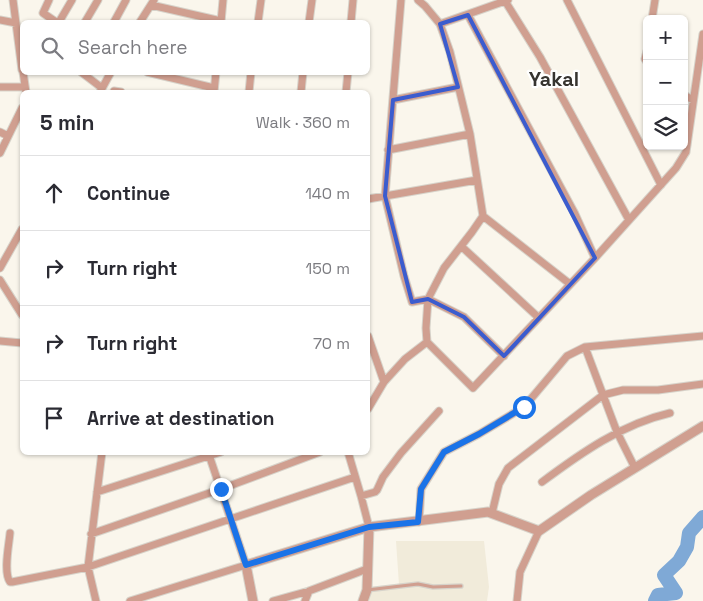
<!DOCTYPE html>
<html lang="en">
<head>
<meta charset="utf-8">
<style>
	body { margin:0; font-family:"Space Grotesk",sans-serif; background:#f2f2f3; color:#2b2b33 }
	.controls { position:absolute; right:15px; top:15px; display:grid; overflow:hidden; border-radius:8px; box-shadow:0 1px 4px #0004 }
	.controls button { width:45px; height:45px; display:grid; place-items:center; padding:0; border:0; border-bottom:1px solid #e1e1e2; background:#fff; color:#2b2b33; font:25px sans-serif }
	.stop { position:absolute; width:15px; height:15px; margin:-11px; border:4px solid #1a73e8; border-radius:50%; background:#fff }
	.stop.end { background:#1a73e8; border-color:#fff; box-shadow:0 1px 5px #0008 }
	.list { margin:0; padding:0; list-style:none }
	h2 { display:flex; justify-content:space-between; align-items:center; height:65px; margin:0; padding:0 20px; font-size:21px }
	h2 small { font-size:16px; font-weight:400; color:#7c7c81 }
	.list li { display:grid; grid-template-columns:32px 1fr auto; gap:15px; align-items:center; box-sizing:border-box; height:75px; padding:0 20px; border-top:1px solid #e1e1e2 }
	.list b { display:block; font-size:19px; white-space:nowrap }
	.list em { font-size:16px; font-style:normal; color:#7c7c81 }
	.icon { flex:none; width:28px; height:28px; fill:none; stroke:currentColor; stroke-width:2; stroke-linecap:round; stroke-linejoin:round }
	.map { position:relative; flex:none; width:703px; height:601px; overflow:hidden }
	.search { position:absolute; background:#fff; box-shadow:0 1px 4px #0004; left:20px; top:20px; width:350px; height:55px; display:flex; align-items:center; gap:12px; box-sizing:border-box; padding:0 18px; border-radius:8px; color:#7c7c81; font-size:19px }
	.panel { position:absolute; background:#fff; box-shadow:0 1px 4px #0004; left:20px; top:90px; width:350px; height:365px; border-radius:8px }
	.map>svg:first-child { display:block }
	.built { fill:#f1ebda }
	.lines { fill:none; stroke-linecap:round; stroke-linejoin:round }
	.river { stroke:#7fa9d6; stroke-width:14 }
	.service-casing { stroke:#d7d3ca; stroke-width:5.5 }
	.minor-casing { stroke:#d7d3ca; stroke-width:9 }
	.tertiary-casing { stroke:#d7d3ca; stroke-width:11 }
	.service { stroke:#d09f90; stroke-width:3 }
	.minor { stroke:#d09f90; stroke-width:7 }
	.tertiary { stroke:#d09f90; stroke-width:9 }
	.route { stroke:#1a73e8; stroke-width:6 }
	.marked { fill:none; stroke:#3b5cce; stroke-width:4; stroke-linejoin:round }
	.labels { text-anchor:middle; stroke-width:4.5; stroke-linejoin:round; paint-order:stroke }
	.quarter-label { font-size:20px; font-weight:bold; fill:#363430; stroke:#fff }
</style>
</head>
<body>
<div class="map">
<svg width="703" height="601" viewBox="0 0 703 601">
	<rect width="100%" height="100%" fill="#faf6ec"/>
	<!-- built -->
	<path class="built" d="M396,541h88l5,46 -2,14h-121l4,-13 29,-3z"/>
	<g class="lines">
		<!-- river -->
		<path class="river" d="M655,601l3,-6 18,-2 -12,-18 15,-14 8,-14 2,-14 14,-16"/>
		<!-- service casing -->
		<g class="service-casing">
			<path id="service" d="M367,590l51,-6 15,3 28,-1"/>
		</g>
		<!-- minor casing -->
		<g class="minor-casing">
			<path id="minor" d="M13,0l9,70
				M49,0l-6,13 13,9
				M401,0l-16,196 19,80 8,26 16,-3 36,18 40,39
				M567,0l94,185
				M505,1l35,56 89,163
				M151,5l70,16
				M468,15l107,199 20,44
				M652,19l3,-19
				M0,20l16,3
				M59,22l13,-22
				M85,22l13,-22
				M114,22l12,-22
				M140,22l14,-22
				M221,22l2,-22
				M258,22l3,-22
				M309,22l3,-22
				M351,22l2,-22
				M440,24l68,-24
				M647,51l-2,8 2,3
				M23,72l3,20
				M81,72l21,16
				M147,72l67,16
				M0,87h25
				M114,91l7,1
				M100,92l11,-20
				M214,92l2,-20
				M249,92l2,-20
				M301,92l2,-20
				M346,92l2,-20
				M684,95l9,5
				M393,100l65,-13
				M0,132l8,4
				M388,150l82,-16
				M0,153l22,-45
				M368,199l109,-19
				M483,216l87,68
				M461,246l78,72
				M0,268l22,-39
				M0,280l22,35
				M368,336l16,46
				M0,341l22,2
				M427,342l46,46 122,-130 81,-90 10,-16 17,-118
				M585,347l32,85 18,36
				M368,409l16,-27 21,-23 22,-17 -1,-14 2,-29 16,-31 28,-36 11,-16 -13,-82 -20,-82 -10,-28 -15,-18 -7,-6
				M348,452l13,44 8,31
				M542,482c39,-29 80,-58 128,-69
				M97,492l124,-40
				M361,496l14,-4 2,-2 6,-13 18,-24 38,-42
				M492,513l7,-29 9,-16 95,-73 20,-5h35l45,-6
				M419,522l2,-33 23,-37 35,-18 45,-27 43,-51 18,-9 118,-11
				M10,533c-1,12 -7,39 0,49h2l76,-15 267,-90
				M91,534l130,-45 99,-37
				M96,601l-8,-34 14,-115
				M130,601l116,-36 -38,-113
				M273,601l36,-10 58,-22
				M305,601l4,-10
				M517,601l3,-29 19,-41"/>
		</g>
		<!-- tertiary casing -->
		<g class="tertiary-casing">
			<path id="tertiary" d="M253,601l-7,-36 123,-38 119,-15 51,19 52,-36 112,-69
				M363,601l4,-11 2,-63"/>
		</g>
		<!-- service -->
		<use href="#service" class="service"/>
		<!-- minor -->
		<use href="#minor" class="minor"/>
		<!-- tertiary -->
		<use href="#tertiary" class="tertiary"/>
	</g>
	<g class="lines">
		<!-- route -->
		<path class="route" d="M221,489l25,76 123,-38 49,-5 3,-33 23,-37 35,-18 45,-27"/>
	</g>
	<!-- marked area -->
	<path class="marked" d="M468,15l127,243 -91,98 -40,-39 -36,-18 -16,3 -27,-106 8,-96 65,-13 -18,-63z"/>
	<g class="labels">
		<!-- quarter labels -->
		<g class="quarter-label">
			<text x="554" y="86">Yakal</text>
		</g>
	</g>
</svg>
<div class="controls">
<button>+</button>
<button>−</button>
<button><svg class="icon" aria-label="layers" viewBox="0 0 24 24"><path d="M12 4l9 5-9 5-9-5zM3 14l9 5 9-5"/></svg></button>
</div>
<div class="stop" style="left:524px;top:407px"></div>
<div class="stop end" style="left:221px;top:489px"></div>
<div class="search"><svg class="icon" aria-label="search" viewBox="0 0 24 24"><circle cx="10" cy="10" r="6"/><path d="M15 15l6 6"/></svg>Search here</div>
<section class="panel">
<h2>5 min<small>Walk · 360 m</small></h2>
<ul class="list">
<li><svg class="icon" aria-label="ahead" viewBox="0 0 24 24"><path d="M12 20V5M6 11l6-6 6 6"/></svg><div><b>Continue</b></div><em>140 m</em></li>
<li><svg class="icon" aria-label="right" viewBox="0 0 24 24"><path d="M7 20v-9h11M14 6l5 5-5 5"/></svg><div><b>Turn right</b></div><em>150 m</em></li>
<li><svg class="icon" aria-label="right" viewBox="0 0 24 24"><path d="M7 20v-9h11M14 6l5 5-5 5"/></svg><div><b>Turn right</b></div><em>70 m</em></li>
<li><svg class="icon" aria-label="arrive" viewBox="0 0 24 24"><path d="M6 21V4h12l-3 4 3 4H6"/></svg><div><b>Arrive at destination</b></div></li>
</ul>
</section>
</div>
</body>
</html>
